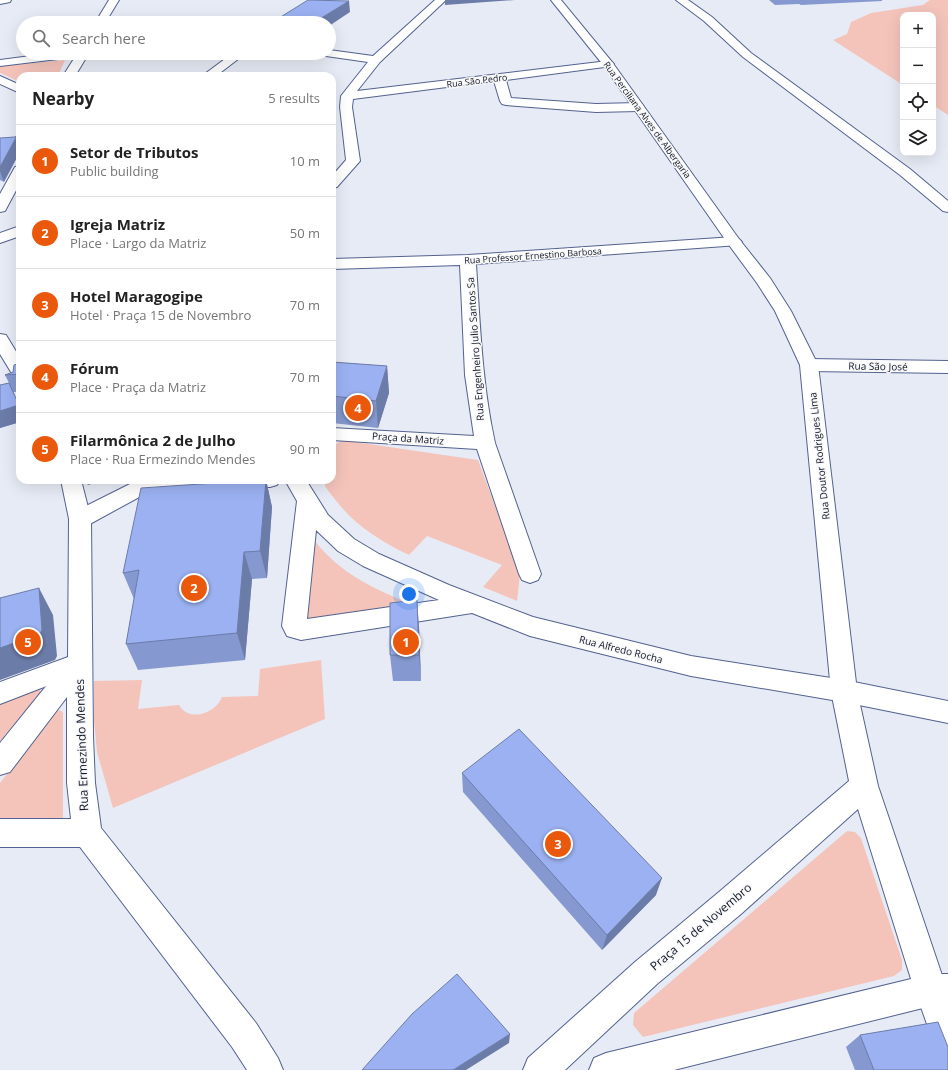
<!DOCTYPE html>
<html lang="en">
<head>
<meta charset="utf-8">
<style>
	body { margin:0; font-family:"Open Sans",sans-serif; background:#f2f2f2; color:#222 }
	.controls { position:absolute; right:12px; top:12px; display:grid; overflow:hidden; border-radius:8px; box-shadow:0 4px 16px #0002 }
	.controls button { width:36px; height:36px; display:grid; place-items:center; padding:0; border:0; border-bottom:1px solid #e0e0e0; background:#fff; color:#222; font:20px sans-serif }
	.you { position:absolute; left:409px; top:594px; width:14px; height:14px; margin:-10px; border:3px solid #fff; border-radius:50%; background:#1a73e8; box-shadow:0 0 0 6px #1a73e833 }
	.badge { display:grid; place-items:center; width:26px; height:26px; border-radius:50%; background:#ea580c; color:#fff; font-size:13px; font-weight:700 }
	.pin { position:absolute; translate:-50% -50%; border:2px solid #fff; box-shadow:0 1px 4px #0006 }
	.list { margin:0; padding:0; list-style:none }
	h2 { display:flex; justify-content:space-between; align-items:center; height:52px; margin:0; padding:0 16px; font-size:17px }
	h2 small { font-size:13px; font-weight:400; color:#767676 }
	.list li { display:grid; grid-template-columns:26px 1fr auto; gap:12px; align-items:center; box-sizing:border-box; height:72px; padding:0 16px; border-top:1px solid #e0e0e0 }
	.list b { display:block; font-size:15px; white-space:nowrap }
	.list p { margin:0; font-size:13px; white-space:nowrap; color:#767676 }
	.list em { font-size:13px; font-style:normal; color:#767676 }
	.icon { flex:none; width:22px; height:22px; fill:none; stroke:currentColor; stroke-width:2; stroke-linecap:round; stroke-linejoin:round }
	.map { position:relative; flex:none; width:948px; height:1070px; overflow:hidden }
	.search { position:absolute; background:#fff; box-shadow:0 4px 16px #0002; left:16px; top:16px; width:320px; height:44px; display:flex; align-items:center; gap:10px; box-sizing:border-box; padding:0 14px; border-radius:22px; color:#767676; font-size:15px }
	.panel { position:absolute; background:#fff; box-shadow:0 4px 16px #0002; left:16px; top:72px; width:320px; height:412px; border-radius:12px }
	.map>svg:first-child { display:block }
	.green { fill:#f4c4bb }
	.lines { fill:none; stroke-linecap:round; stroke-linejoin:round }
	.street-casing { stroke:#53628f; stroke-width:2 }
	.secondary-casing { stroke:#53628f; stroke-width:2 }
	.street { fill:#fff; fill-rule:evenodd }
	.secondary { fill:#fff; fill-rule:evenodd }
	.wall { fill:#8598cf }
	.shaded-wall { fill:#6c7ca9 }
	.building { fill:#9bb1f1; stroke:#6c7ca9 }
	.labels { text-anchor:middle; stroke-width:3; stroke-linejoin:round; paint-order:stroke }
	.far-street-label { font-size:9px; fill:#12182a; stroke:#f8f8f8 }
	.street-label { font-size:10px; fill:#12182a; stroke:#f8f8f8 }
	.near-street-label { font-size:12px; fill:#12182a; stroke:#f8f8f8 }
</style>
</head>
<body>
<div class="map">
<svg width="948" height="1070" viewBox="0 0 948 1070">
	<rect width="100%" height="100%" fill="#e7ebf5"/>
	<!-- green -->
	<path class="green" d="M930,0h18v115l-15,-10v-90h-30v70l-70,-45 14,-6 4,-12 20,-9 52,-8z
		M65,60l-7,16h-38v6l-20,-9v-7z
		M341,441h7l130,19 42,114 -3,27 -34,-14 19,-22 -75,-29 -18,19c-37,-18 -60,-34 -84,-69l1,-6h6v-24l3,-11z
		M315,541c24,31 55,46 91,61l3,4 -103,14z
		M321,660l4,59 -212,89 -16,-56 -3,-31v-40l48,-1 -4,29 41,-4c10,18 37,8 43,-8l36,-1 2,-27z
		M40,688v5l-40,48v-41z
		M57,710l5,1 1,2v106l-4,2 -59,1v-39z
		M847,831l8,1 6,6 41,122v10l-8,6 -251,61 -10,-12 1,-12z"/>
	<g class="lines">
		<!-- street casing -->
		<g class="street-casing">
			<path id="street" d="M0,0h11l-1,2 -10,2z
				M109,0h10l-14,23h-10z
				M435,0h11l-66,62 -23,29 251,-30 4,1 2,2 -2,2 -106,14 5,18 85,6 42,-1 4,1 2,3 -2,3 -4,1 -42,1 -90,-7 -4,-1 -2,-3 -6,-20 -141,18 -1,8 8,54 -23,26 -5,1v-12l14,-16 -6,-53 1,-11 27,-34 -42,-6 -6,-3h9v-3l44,6z
				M676,0h12l24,17 39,36 159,116 38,32v11l-5,-1 -43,-36 -157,-118 -39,-36z
				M54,53h35l-14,23h-12l12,-19 -75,9v-6z
				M0,76l20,9v8l-20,-9z
				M734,237l5,2 3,3 -3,3 -263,19c4,60 6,120 19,179l46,131 -3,6 -8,3 -8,-3 -3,-6 -42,-125 -145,-9v-12l142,8 -9,-61 -5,-110 -128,4v-10l136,-4z
				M809,359l139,2v12l-139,-2 -6,-2 -3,-4 3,-4z
				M138,480h142l-3,5 -7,2 -116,2 -66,36 -8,2 -8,-2 -3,-6 3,-6z
				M285,480h21l22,35 26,24 25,15 70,31 84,32 158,39 153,24 104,21v22l-104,-21 -153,-26 -161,-40 -58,-23 -171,27 -14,-4 -5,-10 15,-125zM316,530l22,21 25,15 76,34 -132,19z
				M79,653l9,3 3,7 -3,7 -88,34v-22z
				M931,974h17v81l-12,-5 -21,-60 5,-11z"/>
		</g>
		<!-- secondary casing -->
		<g class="secondary-casing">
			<path id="secondary" d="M551,0h10l51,62 127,177 31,39 21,33 27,54 39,326 21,95 69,204 -5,11 -11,5 -257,64h-85l5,-12 12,-5 305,-74 -53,-170 -117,105 -84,70 -92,86h-42l5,-12 107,-96 84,-70 130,-111 -18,-90 -31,-326 -25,-54 -18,-28 -28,-38 -125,-179z
				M233,53h13l-30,23h-14z
				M20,166v17l-15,28 -5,1v-18l15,-27z
				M20,226v10l-20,7v-10z
				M0,334l6,1 14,23v21l-6,-2 -14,-23z
				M61,480h20l10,39 2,218 2,46 6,45 155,195 22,35 5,12h-36l-15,-23 -152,-200h-80v-28h71l-4,-36v-86l-57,75 -10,3v-32l68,-84 1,-140z"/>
		</g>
		<!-- street -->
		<use href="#street" class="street"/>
		<!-- secondary -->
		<use href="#secondary" class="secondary"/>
	</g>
	<!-- wall -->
	<path class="wall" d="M769,0h113v1l-81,4 -2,-1 -24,1z
		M0,138l4,44 -4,-2z
		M332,362l55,4 2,27 -11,35 -46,-5z
		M20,363v29h-7l7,30 -20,6v-43l9,-2 -4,-8 8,-3z
		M266,480l6,27 -5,71 -15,1 -7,81 -107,10 -12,-26 8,-45 -11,-26z
		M419,627l2,54h-28l-3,-26z
		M462,773l194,122 -54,55 -139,-158z
		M860,1035l88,35h-93l-9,-23z"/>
	<!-- shaded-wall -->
	<path class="shaded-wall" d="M445,0h70l-70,5z
		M349,1l1,11 -21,14v-3h-16z
		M18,134l2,5v13l-16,30 -4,-11v-4z
		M387,366l2,27 -11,35 -2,-27z
		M9,383l11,24v15l-20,6v-17z
		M85,480h20l-17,5z
		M266,480l6,27 -5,71 -7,-27z
		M244,552l8,27 -7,81 -8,-27z
		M39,588l14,27 4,41 -2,4 -55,20v-32z
		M417,600l2,27 2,54 -2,-26z
		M662,878l-6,17 -54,55 5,-15z
		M510,1034l-1,9 -43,27h-13z"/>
	<!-- building -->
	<path class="building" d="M308,0l41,1 -36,22h-42z
		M18,134l-18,33v-29l15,-1z
		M332,362l55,4 -11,35 -44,-5z
		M20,363v11l-15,1 8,-3 1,-7z
		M9,383l10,22 -19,6v-26z
		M261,480h5l-6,71 -16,1 -7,81 -111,11 13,-74 -16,3 18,-85z
		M39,588l3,42 -2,4 -40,14v-50z
		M417,600l2,55h-29v-52z
		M519,729l143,149 -55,57 -145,-162z
		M457,974l53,60 -57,36h-91l50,-56z
		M938,1022l10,25v23h-74l-14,-35z"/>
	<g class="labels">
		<!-- far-street labels -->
		<g class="far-street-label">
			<text transform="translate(477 81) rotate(-7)" y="3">Rua São Pedro</text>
			<text transform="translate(647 120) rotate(54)" y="3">Rua Perciliana Alves de Albergaria</text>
			<text transform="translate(533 256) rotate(-4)" y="3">Rua Professor Ernestino Barbosa</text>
		</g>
		<!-- street labels -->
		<g class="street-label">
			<text transform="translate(475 349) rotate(-94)" y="4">Rua Engenheiro Julio Santos Sa</text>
			<text transform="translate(878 366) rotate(1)" y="4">Rua São José</text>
			<text transform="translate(408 438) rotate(4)" y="4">Praça da Matriz</text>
			<text transform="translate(819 456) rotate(-96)" y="4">Rua Doutor Rodrigues Lima</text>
			<text transform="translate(621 649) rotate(14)" y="4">Rua Alfredo Rocha</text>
		</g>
		<!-- near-street labels -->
		<g class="near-street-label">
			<text transform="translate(82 745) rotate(-92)" y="4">Rua Ermezindo Mendes</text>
			<text transform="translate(701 927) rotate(-40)" y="4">Praça 15 de Novembro</text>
		</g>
	</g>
</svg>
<div class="controls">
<button>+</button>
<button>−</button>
<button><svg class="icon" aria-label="locate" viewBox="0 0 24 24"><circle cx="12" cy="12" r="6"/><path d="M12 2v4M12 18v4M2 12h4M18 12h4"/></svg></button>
<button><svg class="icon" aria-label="layers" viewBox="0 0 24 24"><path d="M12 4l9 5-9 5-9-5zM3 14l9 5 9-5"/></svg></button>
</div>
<div class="you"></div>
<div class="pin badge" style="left:406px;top:642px">1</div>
<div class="pin badge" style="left:194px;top:588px">2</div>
<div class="pin badge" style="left:558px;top:844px">3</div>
<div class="pin badge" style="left:358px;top:408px">4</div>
<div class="pin badge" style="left:28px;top:642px">5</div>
<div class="search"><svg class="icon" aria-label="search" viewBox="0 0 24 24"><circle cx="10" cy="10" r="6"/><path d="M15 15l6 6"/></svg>Search here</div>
<section class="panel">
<h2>Nearby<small>5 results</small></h2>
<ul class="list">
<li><span class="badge">1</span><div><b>Setor de Tributos</b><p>Public building</p></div><em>10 m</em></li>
<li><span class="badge">2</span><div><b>Igreja Matriz</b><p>Place · Largo da Matriz</p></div><em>50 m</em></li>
<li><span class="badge">3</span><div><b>Hotel Maragogipe</b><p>Hotel · Praça 15 de Novembro</p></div><em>70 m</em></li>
<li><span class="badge">4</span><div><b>Fórum</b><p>Place · Praça da Matriz</p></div><em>70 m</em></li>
<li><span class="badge">5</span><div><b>Filarmônica 2 de Julho</b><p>Place · Rua Ermezindo Mendes</p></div><em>90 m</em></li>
</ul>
</section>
</div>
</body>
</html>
